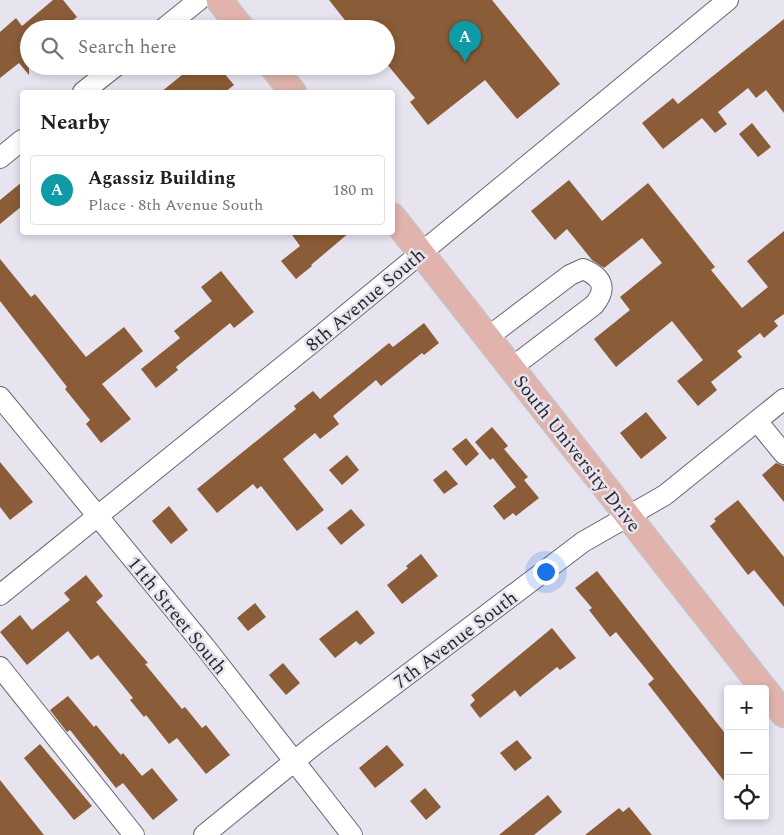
<!DOCTYPE html>
<html lang="en">
<head>
<meta charset="utf-8">
<style>
	body { margin:0; font-family:Spectral,serif; background:#f2f2f2; color:#202124 }
	.controls { position:absolute; right:15px; bottom:15px; display:grid; overflow:hidden; border-radius:5px; box-shadow:0 2px 8px #0003 }
	.controls button { width:45px; height:45px; display:grid; place-items:center; padding:0; border:0; border-bottom:1px solid #e0e0e0; background:#fff; color:#202124; font:25px sans-serif }
	.you { position:absolute; left:545px; top:571px; width:18px; height:18px; margin:-12px; border:4px solid #fff; border-radius:50%; background:#1a73e8; box-shadow:0 0 0 8px #1a73e833 }
	.badge { display:grid; place-items:center; width:32px; height:32px; border-radius:50%; background:#77562d; color:#fff; font-size:16px; font-weight:700 }
	.pin { position:absolute; translate:-50% -41px; filter:drop-shadow(0 1px 2px #0008) }
	.pin::after { content:''; position:absolute; top:26px; width:18px; height:15px; background:inherit; clip-path:polygon(0 0,100% 0,50% 100%) }
	.list { margin:0; padding:0; list-style:none }
	h2 { display:flex; justify-content:space-between; align-items:center; height:65px; margin:0; padding:0 20px; font-size:21px }
	h2 small { font-size:16px; font-weight:400; color:#757577 }
	.list li { display:grid; grid-template-columns:32px 1fr auto; gap:15px; align-items:center; box-sizing:border-box; height:70px; margin:0 10px 10px; padding:0 10px; border:1px solid #e0e0e0; border-radius:5px }
	.list b { display:block; font-size:19px; white-space:nowrap }
	.list p { margin:0; font-size:16px; white-space:nowrap; color:#757577 }
	.list em { font-size:16px; font-style:normal; color:#757577 }
	.icon { flex:none; width:28px; height:28px; fill:none; stroke:currentColor; stroke-width:2; stroke-linecap:round; stroke-linejoin:round }
	.map { position:relative; flex:none; width:784px; height:835px; overflow:hidden }
	.search { position:absolute; background:#fff; box-shadow:0 2px 8px #0003; left:20px; top:20px; width:375px; height:55px; display:flex; align-items:center; gap:12px; box-sizing:border-box; padding:0 18px; border-radius:28px; color:#757577; font-size:19px }
	.panel { position:absolute; background:#fff; box-shadow:0 2px 8px #0003; left:20px; top:90px; width:375px; height:145px; border-radius:5px }
	.map>svg:first-child { display:block }
	.building { fill:#8a5c37 }
	.lines { fill:none; stroke-linecap:round; stroke-linejoin:round }
	.minor-casing { stroke:#6a6771; stroke-width:22 }
	.major-casing { stroke:#c4c3c4; stroke-width:28 }
	.minor { stroke:#fff; stroke-width:20 }
	.major { stroke:#e1b3ac; stroke-width:25 }
	.labels { text-anchor:middle; stroke-width:5; stroke-linejoin:round; paint-order:stroke }
	.street-label { font-size:19px; fill:#2b292d; stroke:#e7e3ef }
</style>
</head>
<body>
<div class="map">
<svg width="784" height="835" viewBox="0 0 784 835">
	<rect width="100%" height="100%" fill="#e7e3ef"/>
	<!-- building -->
	<path class="building" d="M53,0h10l14,17 -15,12h-33v46l-10,-12 -19,15v-46l16,-14 6,8z
		M329,0h163l68,84 -43,35 -32,-39 -57,45 -18,-23 5,-4 -29,-35v-34h-34z
		M784,19v94l-18,-23 -10,8 -8,-10 -30,24 9,12 -12,9 -13,-15 -39,31 -21,-26 31,-25 5,6z
		M193,66h25l16,19 -9,7h-64z
		M752,123l19,24 -13,10 -19,-23z
		M569,180l33,41 46,-38 67,84 -4,3 31,38 26,-21 -21,-26 37,-30v83l-10,7 4,5 -14,12 -4,-5 -23,18 5,6 -31,25 6,8 -19,16 -21,-25 26,-21 -31,-39 -56,46 -22,-28 36,-29 -10,-13 42,-34 -20,-25 -38,30 -12,-8 -25,-31 -12,11 -24,-29z
		M22,182v24l-22,18v-24z
		M290,232h60l-39,33 1,1 -16,13 -15,-18 19,-15z
		M0,259l31,38 4,-3 51,63 38,-30 19,24 -41,33 29,35 -30,24 -15,-19 4,-4 -25,-31 2,-2 -67,-86z
		M221,271l33,41 -20,16 -4,-5 -54,44 2,3 -22,18 -15,-19 39,-31 -6,-7 38,-30 -11,-14z
		M424,323l15,20 -15,12 -2,-2 -41,33 -5,-6 -43,36 6,8 -19,15 -5,-6 -32,26 41,51 -27,21 -36,-45 -4,3 -4,-5 -36,29 -20,-24 99,-80 -2,-3 19,-15 7,8 69,-56 4,4z
		M646,412l21,26 -26,21 -21,-26z
		M492,427l16,19 -4,3 24,28 -4,3 15,18 -23,18 -3,-3 -9,7 -11,-14 23,-19 -23,-29 -3,2 -15,-18z
		M466,438l13,16 -13,12 -14,-17z
		M347,455l12,15 -17,15 -13,-15z
		M0,462l33,40 -23,18 -10,-13z
		M776,463l8,3v36l-22,-27z
		M446,470l12,14 -14,10 -11,-14z
		M738,500l46,57v50l-30,-37 -6,5 -38,-49 6,-5 -2,-2z
		M169,506l19,24 -17,14 -19,-23z
		M351,509l14,16 -24,20 -14,-17z
		M421,554l17,22 -36,28 -15,-19 21,-17 -2,-2z
		M597,571l131,166v49l-80,-102 6,-5 -38,-47 -6,5 -21,-27 3,-2 -17,-20z
		M86,575l17,21 -7,6 52,61 -3,1 37,45 3,-2 17,21 4,-3 24,30 -24,19 -29,-36 -8,6 -23,-29 -2,2 -14,-17 3,-2 -35,-43 -7,5 -23,-29 -41,34 -27,-33 20,-17 12,15 38,-30 -6,-7z
		M255,603l11,14 -18,14 -11,-13z
		M357,610l18,23 -15,12 -4,-4 -21,17 -16,-19z
		M552,628l24,30 -16,12 -3,-3 -37,30 -5,-7 -35,28 -10,-13 5,-5 -4,-5z
		M283,663l17,20 -14,12 -17,-20z
		M68,696l26,31 2,-2 25,30 2,-2 19,23 10,-8 26,32 -25,20 -30,-37 -7,5 -46,-58 -3,2 -17,-22z
		M517,740l15,18 -17,13 -15,-18z
		M40,744l52,62 -18,14 -50,-62z
		M387,745l17,20 -29,23 -16,-20z
		M0,780l44,55h-44z
		M425,788l16,19 -15,13 -16,-19z
		M548,795l14,17 -28,23h-35z
		M629,807l23,28h-67l34,-27 4,4z"/>
	<g class="lines">
		<!-- minor casing -->
		<g class="minor-casing">
			<path id="minor" d="M163,29l36,-29
				M83,92l33,-26
				M0,158l22,-18
				M488,337l82,-62 13,-6c19,8 25,19 11,36l-83,63
				M0,397l205,250 147,188
				M757,421l27,33
				M0,595l313,-253 415,-342
				M0,667l134,168
				M204,835l109,-89 270,-204 82,-47 119,-96"/>
		</g>
		<!-- major casing -->
		<g class="major-casing">
			<path id="major" d="M219,0l23,29
				M272,66l21,26
				M392,216l372,473
				M765,690l19,24"/>
		</g>
		<!-- minor -->
		<use href="#minor" class="minor"/>
		<!-- major -->
		<use href="#major" class="major"/>
	</g>
	<g class="labels">
		<!-- street labels -->
		<g class="street-label">
			<text transform="translate(365 299) rotate(-40)" y="7">8th Avenue South</text>
			<text transform="translate(578 453) rotate(52)" y="7">South University Drive</text>
			<text transform="translate(178 615) rotate(51)" y="7">11th Street South</text>
			<text transform="translate(455 639) rotate(-37)" y="7">7th Avenue South</text>
		</g>
	</g>
</svg>
<div class="controls">
<button>+</button>
<button>−</button>
<button><svg class="icon" aria-label="locate" viewBox="0 0 24 24"><circle cx="12" cy="12" r="6"/><path d="M12 2v4M12 18v4M2 12h4M18 12h4"/></svg></button>
</div>
<div class="you"></div>
<div class="pin badge" style="left:465px;top:62px;background:#0f9aa8">A</div>
<div class="search"><svg class="icon" aria-label="search" viewBox="0 0 24 24"><circle cx="10" cy="10" r="6"/><path d="M15 15l6 6"/></svg>Search here</div>
<section class="panel">
<h2>Nearby<small></small></h2>
<ul class="list">
<li><span class="badge" style="background:#0f9aa8">A</span><div><b>Agassiz Building</b><p>Place · 8th Avenue South</p></div><em>180 m</em></li>
</ul>
</section>
</div>
</body>
</html>
